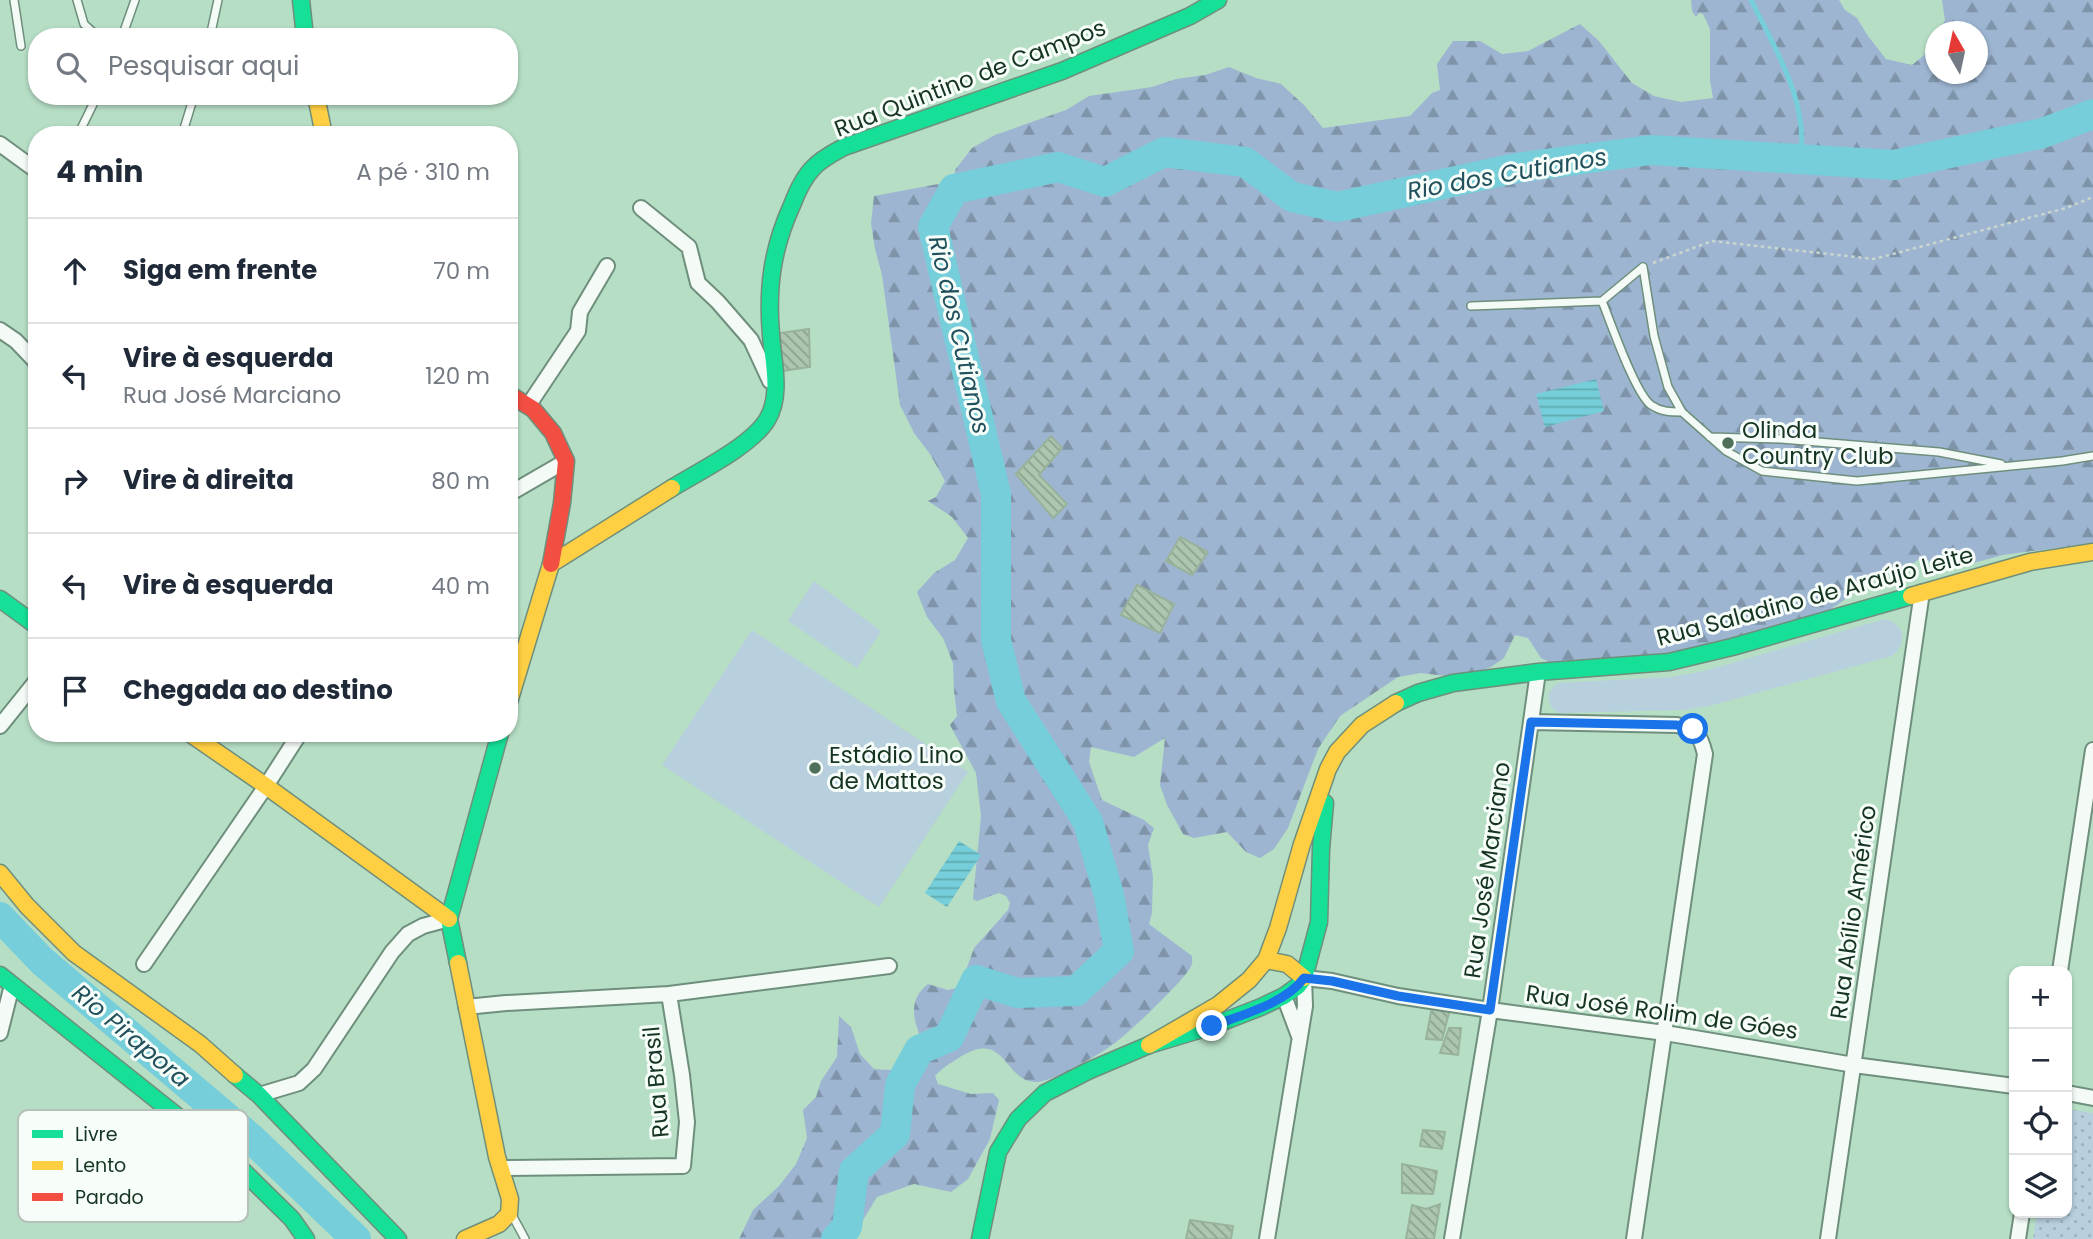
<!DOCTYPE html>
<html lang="pt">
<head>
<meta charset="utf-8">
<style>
	body { margin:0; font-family:Poppins,sans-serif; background:#f6f6f7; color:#1f2937 }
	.controls { position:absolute; right:21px; bottom:21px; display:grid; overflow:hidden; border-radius:14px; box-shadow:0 2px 5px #0004 }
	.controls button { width:63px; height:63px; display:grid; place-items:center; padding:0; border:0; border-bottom:2px solid #e0e1e3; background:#fff; color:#1f2937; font:35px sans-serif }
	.compass { position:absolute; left:1925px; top:21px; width:63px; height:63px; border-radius:50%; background:#fff; box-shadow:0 2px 5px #0004; rotate:351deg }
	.stop { position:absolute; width:21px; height:21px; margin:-16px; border:5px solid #1a73e8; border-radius:50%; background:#fff }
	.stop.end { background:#1a73e8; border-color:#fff; box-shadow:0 2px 7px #0008 }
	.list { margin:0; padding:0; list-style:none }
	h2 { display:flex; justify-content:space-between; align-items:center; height:91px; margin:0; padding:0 28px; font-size:30px }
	h2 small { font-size:23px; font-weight:400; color:#747a83 }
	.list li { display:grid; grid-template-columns:46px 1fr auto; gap:21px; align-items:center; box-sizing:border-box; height:105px; padding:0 28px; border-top:2px solid #e0e1e3 }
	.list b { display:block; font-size:26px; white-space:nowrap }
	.list p { margin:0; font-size:23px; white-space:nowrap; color:#747a83 }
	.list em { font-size:23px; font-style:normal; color:#747a83 }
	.icon { flex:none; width:38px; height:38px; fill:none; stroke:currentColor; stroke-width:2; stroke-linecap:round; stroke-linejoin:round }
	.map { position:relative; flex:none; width:2093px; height:1239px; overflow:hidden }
	.search { position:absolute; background:#fff; box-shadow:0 2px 5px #0004; left:28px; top:28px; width:490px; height:77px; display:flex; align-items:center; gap:18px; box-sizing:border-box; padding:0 24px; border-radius:28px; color:#747a83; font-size:26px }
	.panel { position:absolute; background:#fff; box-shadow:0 2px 5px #0004; left:28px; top:126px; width:490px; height:616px; border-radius:28px }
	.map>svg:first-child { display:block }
	.green { fill:#b8cfde }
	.forest { fill:url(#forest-firs) }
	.park { fill:url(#park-dots) }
	.water { fill:url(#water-rules) }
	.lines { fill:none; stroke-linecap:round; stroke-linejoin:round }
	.stream { stroke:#75ced9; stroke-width:5 }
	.river { stroke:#75ced9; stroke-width:30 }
	.building { fill:url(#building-back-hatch); stroke:#98b29b; stroke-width:2 }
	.lane-casing { stroke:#6e8f7c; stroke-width:10 }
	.street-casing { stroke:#6e8f7c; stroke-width:18 }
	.fast-casing { stroke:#6e8f7c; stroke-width:19 }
	.slow-casing { stroke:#6e8f7c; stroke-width:19 }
	.jam-casing { stroke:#6e8f7c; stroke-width:19 }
	.path { stroke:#c9d6ce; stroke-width:2.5; stroke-dasharray:3.5 3.5; stroke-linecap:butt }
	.lane { stroke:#f4faf6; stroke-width:7 }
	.street { stroke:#f4faf6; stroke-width:14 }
	.fast { stroke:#16e098; stroke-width:16 }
	.slow { stroke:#ffcf43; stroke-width:16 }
	.jam { stroke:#f24e42; stroke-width:16 }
	.route { stroke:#1a73e8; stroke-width:9 }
	.poi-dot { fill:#4e705b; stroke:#f7fef9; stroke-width:2.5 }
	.labels { text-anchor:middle; stroke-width:6; stroke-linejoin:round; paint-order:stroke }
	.street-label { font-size:23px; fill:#163422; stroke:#f7fef9 }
	.poi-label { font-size:23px; fill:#163422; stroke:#f7fef9; text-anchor:start }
	.water-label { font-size:24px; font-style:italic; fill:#22515d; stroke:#f7fef9 }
	.key { fill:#f7fef9; stroke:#b4c1b8; stroke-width:2 }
	.key-label { font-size:19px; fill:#163422 }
</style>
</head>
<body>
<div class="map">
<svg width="2093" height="1239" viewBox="0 0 2093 1239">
	<defs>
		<pattern id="forest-firs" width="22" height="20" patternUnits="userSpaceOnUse" patternTransform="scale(1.75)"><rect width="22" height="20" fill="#9db5d1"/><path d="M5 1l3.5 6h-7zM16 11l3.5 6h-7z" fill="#7f94a9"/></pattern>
		<pattern id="park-dots" width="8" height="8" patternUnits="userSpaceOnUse" patternTransform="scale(1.75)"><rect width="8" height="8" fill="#b8cfde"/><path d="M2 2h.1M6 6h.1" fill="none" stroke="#9db2be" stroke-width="1.8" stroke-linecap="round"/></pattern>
		<pattern id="water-rules" width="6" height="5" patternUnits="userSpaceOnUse" patternTransform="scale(1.75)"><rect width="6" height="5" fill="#75ced9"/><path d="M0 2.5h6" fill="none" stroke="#5fa8b0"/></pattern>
		<pattern id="building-back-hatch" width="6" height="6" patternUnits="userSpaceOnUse" patternTransform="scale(1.75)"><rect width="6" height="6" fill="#acc6af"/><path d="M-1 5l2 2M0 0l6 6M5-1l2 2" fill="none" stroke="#8ba28e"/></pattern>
	</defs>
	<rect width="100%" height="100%" fill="#b6dec5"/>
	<!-- green -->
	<path class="green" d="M814,581l67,50 -24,37 -69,-47z
		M1885,619c20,5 23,24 7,37l-183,50 -26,4 -123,3c-15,-6 -15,-23 -1,-30l113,-6 32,-6z
		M752,630l216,142 -89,135 -217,-142z"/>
	<!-- forest -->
	<path class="forest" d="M1691,0h148l6,10 12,8 11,18 18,23 26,6 22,-18 1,-4 1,31h42v-42l-38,-1 5,-11 -3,-20h151v543l-90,12 -48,13 -15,-1 -18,-10 -13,9 -21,4 -57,39 -57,31 -212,29 -21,-11 -13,-20 -13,-3 -11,23 -13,9 -29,11 -41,-5 -23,4 -58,39 -22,33 -30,79 -14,21 -14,9 -14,-6 -19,-20 -33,6 -11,-4 -16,-29 -7,-20 5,-47 -31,19 -43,-10 -2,15 13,38 42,20 10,8 -6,17 5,32 -1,36 -3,11 43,32c0,3 1,7 -1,10 -3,11 -66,71 -79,79 -14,10 -59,37 -76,37 -32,0 -30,-54 -76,-25 -9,6 -18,11 -25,19l3,8 33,10 22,-1 6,7 -9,39 -22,40 -17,13 -37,-8 -37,13 -17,28 -19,14h-102l14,-29 26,-24 17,-22 11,-26 -4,-28 13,-13 5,-16 16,-24 2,-41 12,11 9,27 14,15c26,2 37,3 51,-22 -10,-22 -20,-45 3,-63l20,6 12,-3 14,-39 34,-38 2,-7 -4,-7 -7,-3 -22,8 -4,-2 8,-83 -5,-43 -26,-48 7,-9 -3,-26 -1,-27 -10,-25 -16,-21 -10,-25 17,-19 21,-13 13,-22 -16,-21 -24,-16 8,-4 9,-16 -15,-27 -16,-21 -14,-28 -18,-130 -7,-26 -4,-26 3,-27 80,-15 1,-11 17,-22 23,-13 71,-25 23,-14 63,-9 24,-8 29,-4 24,-8 27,11 25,6 24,22 18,22 87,-12 22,-23 8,-3 -3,-26 16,-23h27l22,13 26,-3 52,-27 19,17 33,42 22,13 27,6 32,-4 -3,-17v-52l-7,-15 -4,-1 -3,4 -4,-6z"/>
	<!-- park -->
	<path class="park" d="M2067,1109l26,4v126h-60l4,-26h30z"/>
	<!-- water -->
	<path class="water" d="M1596,379l8,32 -59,16 -9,-33z
		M959,841l22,14 -34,52 -22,-14z"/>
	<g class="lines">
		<!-- stream -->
		<path class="stream" d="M1751,0c24,49 59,103 49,160"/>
		<!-- river -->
		<path class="river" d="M0,917l42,44 211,179 103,99
			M836,1239l11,-12 7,-56 41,-37 5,-49 19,-35 30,-13 27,-57 41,13 59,-2 43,-40 -10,-56 -21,-73 -77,-121 -15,-61v-146l-63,-267 21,-38 104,-22 47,15 59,-30 81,10 47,35 45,10 179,-39 135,-18 243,15 149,-32 50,-19"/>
	</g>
	<!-- building -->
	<path class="building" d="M809,329l1,38 -28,4 -2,-38z
		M1051,436l11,12 -23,27 28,29 -14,14 -37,-44z
		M1180,537l28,15 -16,23 -26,-14z
		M1137,585l37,19 -14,29 -39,-18z
		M1432,1007l18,2 -8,31 -16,-1z
		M1449,1028h12l-3,27 -18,-2z
		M1423,1130l22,2 -3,17 -22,-3z
		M1402,1164l35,7 -4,23 -31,-1z
		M1440,1204l-6,35h-28l6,-34 14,4z
		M1190,1220l43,6 -2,13h-45z"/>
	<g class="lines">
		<!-- lane casing -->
		<g class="lane-casing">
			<path id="lane" d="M14,0l7,46
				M77,0l7,24 14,13
				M122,37l13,-37
				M210,37l8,-37
				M78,135l19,-39
				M182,135l12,-39
				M1643,267l11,69 14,51 14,25 44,39 36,20 95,10 205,-20 31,-5
				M1602,301c9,22 33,92 49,104 10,7 20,7 31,7
				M1471,306l131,-5 41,-34
				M1710,437l71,2 158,13 62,12
				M512,1215l13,24"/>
		</g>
		<!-- street casing -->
		<g class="street-casing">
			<path id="street" d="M0,144l37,27
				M641,208l48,39 9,36 20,19 33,38 19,41
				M0,330l16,11 21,22
				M528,406l50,-75 2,-19 27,-46
				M509,494l57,-33
				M1531,722l146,3c20,5 23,9 28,29l-71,485
				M0,726l37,-46
				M144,964l122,-178 34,-53
				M2060,971l33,-221
				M1284,996l15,40
				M466,1007l40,-4 163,-9 220,-28
				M0,1033l12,-48
				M2067,1093l26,5
				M259,1095l40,-12 15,-14 78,-117 16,-18 15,-8 26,-7
				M502,1168l181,-2 4,-44 -5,-47 -13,-81
				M1267,1239l38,-233 -1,-28 28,3 66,15 92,14 175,23 189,32 160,21
				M1452,1239l38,-229 48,-338
				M1828,1239l94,-647
				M2018,1239l4,-26"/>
		</g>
		<!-- fast casing -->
		<g class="fast-casing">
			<path id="fast" d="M301,0l4,37
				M672,488c26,-16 79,-42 95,-68 15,-24 6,-58 4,-85 -4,-47 1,-86 21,-130 5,-13 11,-27 21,-37 8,-9 20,-15 31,-21l218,-76 128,-55 28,-16
				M0,599l37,27
				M1396,703l22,-10 35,-10 85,-11 131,-10 63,-15 179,-51
				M458,963l-9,-44 51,-186
				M0,975l231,184 61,60 14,20
				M235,1075l24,20 139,144
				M980,1239l18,-87 20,-33 27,-26 43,-22 61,-26 63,-19 49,-19 23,-11 14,-10 6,-8 15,-56 2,-73 4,-46"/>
		</g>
		<!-- slow casing -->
		<g class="slow-casing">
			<path id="slow" d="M316,96l8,39
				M1911,596l119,-34 63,-10
				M509,702l42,-138 121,-76
				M189,733l77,53 183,133
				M0,873l27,33 47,47 126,91 35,31
				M1266,960l21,4 17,14
				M458,963l39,194 13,42 -1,15 -10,10 -34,15
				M1149,1045l69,-40 31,-25 17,-20 12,-32 24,-84 26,-75 9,-17 25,-27 34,-22"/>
		</g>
		<!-- jam casing -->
		<g class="jam-casing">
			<path id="jam" d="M509,394l24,15 20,24 13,28 -4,42 -11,61"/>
		</g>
		<!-- path -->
		<path class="path" d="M1653,263l59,-22 162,18 192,-51 27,-11"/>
		<!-- lane -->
		<use href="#lane" class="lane"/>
		<!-- street -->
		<use href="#street" class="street"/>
		<!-- fast -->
		<use href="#fast" class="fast"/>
		<!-- slow -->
		<use href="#slow" class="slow"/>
		<!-- jam -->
		<use href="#jam" class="jam"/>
	</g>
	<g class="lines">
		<!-- route -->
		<path class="route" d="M1212,1026c29,-11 73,-22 92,-48l28,3 66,15 92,14 41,-288 146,3 16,4"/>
	</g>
	<!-- markers -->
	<g class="poi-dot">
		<circle cx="1728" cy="443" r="7"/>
		<circle cx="815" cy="768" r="7"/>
	</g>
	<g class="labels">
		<!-- street labels -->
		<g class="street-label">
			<text transform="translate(970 78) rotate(-21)" y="8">Rua Quintino de Campos</text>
			<text transform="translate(1815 596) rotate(-15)" y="8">Rua Saladino de Araújo Leite</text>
			<text transform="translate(1487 870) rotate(-82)" y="8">Rua José Marciano</text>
			<text transform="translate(1853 912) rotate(-82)" y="8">Rua Abílio Américo</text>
			<text transform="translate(1662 1012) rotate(8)" y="8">Rua José Rolim de Góes</text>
			<text transform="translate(656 1082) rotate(-95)" y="8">Rua Brasil</text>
		</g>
		<!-- poi labels -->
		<g class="poi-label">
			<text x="1742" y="438">Olinda<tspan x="1742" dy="26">Country Club</tspan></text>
			<text x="829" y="763">Estádio Lino<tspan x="829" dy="26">de Mattos</tspan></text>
		</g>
		<!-- water labels -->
		<g class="water-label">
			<text transform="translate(1507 174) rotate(-10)" y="8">Rio dos Cutianos</text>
			<text transform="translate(959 335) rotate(77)" y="8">Rio dos Cutianos</text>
			<text transform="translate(131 1036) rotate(40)" y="8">Rio Pirapora</text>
		</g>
	</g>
	<!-- legend -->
	<rect x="18" y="1110" width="230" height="112" rx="10" class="key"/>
	<rect x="32" y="1130" width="31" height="8" fill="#16e098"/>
	<rect x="32" y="1161" width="31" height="9" fill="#ffcf43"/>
	<rect x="32" y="1193" width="31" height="8" fill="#f24e42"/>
	<g class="key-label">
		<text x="75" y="1141">Livre</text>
		<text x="75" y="1172">Lento</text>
		<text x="75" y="1204">Parado</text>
	</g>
</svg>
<div class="controls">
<button>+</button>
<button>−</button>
<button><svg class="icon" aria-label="locate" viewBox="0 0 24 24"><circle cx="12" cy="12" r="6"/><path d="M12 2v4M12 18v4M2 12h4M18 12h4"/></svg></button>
<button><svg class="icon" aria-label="layers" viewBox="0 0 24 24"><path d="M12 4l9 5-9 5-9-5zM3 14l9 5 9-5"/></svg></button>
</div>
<svg class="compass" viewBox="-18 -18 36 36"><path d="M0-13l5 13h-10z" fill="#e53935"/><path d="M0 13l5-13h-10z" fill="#747a83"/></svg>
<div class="stop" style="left:1693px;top:729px"></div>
<div class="stop end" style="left:1212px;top:1026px"></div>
<div class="search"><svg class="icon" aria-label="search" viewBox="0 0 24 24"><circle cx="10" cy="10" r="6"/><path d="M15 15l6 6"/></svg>Pesquisar aqui</div>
<section class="panel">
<h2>4 min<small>A pé · 310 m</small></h2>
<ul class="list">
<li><svg class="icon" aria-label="ahead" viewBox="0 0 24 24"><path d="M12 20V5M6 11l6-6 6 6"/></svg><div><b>Siga em frente</b></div><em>70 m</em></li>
<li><svg class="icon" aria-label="left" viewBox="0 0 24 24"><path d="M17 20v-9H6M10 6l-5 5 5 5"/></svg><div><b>Vire à esquerda</b><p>Rua José Marciano</p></div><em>120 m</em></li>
<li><svg class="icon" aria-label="right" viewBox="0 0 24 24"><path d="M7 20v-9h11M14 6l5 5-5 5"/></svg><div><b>Vire à direita</b></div><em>80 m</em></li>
<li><svg class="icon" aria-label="left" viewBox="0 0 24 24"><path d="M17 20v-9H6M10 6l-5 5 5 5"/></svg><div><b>Vire à esquerda</b></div><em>40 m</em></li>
<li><svg class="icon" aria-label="arrive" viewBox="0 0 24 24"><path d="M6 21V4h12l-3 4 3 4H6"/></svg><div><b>Chegada ao destino</b></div></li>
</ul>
</section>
</div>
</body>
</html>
